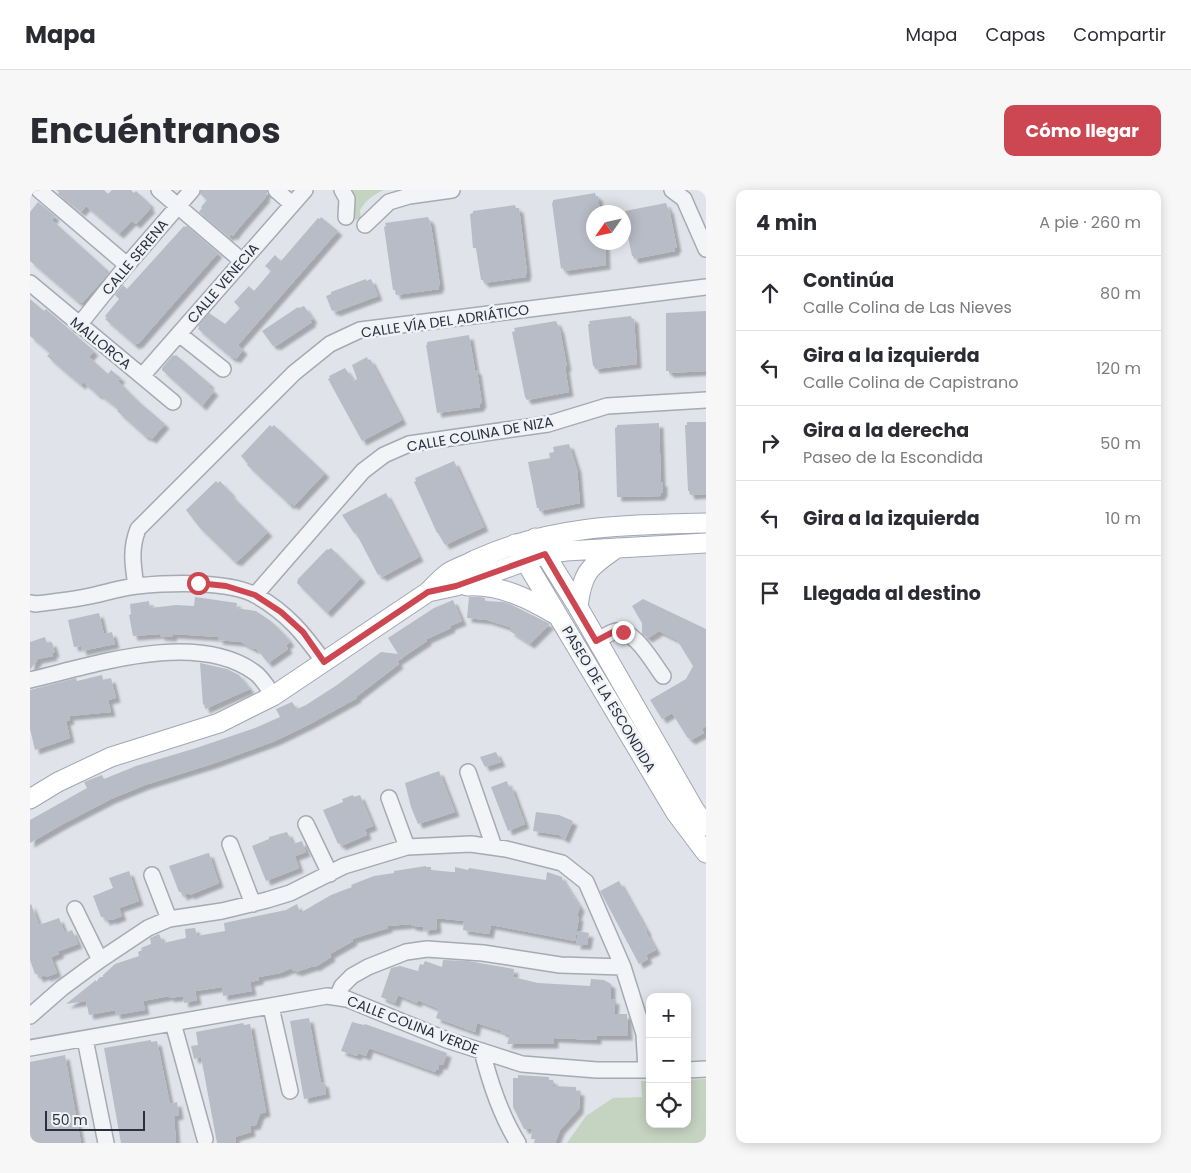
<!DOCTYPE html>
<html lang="es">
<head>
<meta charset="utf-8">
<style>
	body { margin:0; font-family:Poppins,sans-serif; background:#f7f7f7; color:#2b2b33 }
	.controls { position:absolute; right:15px; bottom:15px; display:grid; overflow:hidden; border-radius:10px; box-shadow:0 2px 12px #0003 }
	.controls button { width:45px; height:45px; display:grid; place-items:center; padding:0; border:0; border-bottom:1px solid #e1e1e2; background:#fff; color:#2b2b33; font:25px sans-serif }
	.compass { position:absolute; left:556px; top:15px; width:45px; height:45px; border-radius:50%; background:#fff; box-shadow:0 2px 12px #0003; rotate:236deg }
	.scale { position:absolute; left:15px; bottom:12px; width:100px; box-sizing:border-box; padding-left:5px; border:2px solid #293040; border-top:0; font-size:14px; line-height:18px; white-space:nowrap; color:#293040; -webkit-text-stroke:4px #f0f2f6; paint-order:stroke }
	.stop { position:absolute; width:15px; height:15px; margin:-11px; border:4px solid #cd4752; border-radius:50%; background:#fff }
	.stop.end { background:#cd4752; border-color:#fff; box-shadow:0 1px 5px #0008 }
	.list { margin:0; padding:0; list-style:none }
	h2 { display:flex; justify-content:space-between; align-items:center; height:65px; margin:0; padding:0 20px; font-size:21px }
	h2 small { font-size:16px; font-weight:400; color:#7c7c81 }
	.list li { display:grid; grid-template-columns:32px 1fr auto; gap:15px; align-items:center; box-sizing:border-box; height:75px; padding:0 20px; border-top:1px solid #e1e1e2 }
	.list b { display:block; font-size:19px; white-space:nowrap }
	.list p { margin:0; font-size:16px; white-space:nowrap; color:#7c7c81 }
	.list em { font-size:16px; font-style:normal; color:#7c7c81 }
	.icon { flex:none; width:28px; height:28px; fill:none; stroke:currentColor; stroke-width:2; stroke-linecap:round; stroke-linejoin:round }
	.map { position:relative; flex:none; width:676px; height:953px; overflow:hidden; border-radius:10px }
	header { display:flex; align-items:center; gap:30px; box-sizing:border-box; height:70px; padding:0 25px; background:#fff; border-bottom:1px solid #e1e1e2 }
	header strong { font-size:24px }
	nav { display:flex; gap:28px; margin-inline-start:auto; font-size:18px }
	.intro { display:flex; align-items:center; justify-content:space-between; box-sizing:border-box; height:120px; padding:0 30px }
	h1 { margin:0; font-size:35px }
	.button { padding:12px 22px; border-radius:10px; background:#cd4752; color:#fff; font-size:18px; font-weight:700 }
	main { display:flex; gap:30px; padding:0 30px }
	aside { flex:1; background:#fff; border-radius:10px; box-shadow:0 2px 12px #0003 }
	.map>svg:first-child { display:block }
	.green { fill:#c5d3c1 }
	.building { fill:#b8bcc6; filter:url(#shadow) }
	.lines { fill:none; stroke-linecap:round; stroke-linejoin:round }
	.minor-casing { stroke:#a5aab3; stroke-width:18 }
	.major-casing { stroke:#a0a7b5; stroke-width:21 }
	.minor { stroke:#f3f4f7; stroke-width:15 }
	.major { stroke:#fff; stroke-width:19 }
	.route { stroke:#cd4752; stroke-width:6 }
	.labels { text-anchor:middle; stroke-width:5; stroke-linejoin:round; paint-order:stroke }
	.street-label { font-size:14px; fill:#293040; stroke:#f0f2f6 }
</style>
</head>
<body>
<header>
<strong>Mapa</strong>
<nav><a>Mapa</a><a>Capas</a><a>Compartir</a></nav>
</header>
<div class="intro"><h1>Encuéntranos</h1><a class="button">Cómo llegar</a></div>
<main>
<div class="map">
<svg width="676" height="953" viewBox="0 0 676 953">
	<defs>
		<filter id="shadow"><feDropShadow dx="4.5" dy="4.5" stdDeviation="1" flood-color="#0004"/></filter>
	</defs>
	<rect width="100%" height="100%" fill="#e0e3e9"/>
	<!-- green -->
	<path class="green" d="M317,0h37c-10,4 -18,10 -24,20l1,9 -10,1z
		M676,889v64h-139l19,-27 27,-18 29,-1 -1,-16h9v43h37v-44z"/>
	<!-- building -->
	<path class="building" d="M26,0h48l4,4 4,-4h19l3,3 2,-2 14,13 -2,2 3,2 -15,16 -4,-3 -13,13 -33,-28 -5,6 -23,-18 1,-2z
		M171,0h66v3l-3,3 2,1 -27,31 -6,8 -2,-2 -2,3 -30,-25 3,-4 -1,-1 6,-7 -7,-6z
		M565,3l1,3h2l2,16h-6v30h11l1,23 -42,6 -1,-3 -2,1 -9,-66 1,-1v-2z
		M8,12l17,14 -3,4 53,48 -1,2 4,4 -26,29 -3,-2 -1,1 -48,-41v-49z
		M636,13l2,6 1,-1 8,40h-2v3l-41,8 -1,-3h-1l-7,-34v-11z
		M485,15l1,3h3l8,65 -1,1v3l-42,6 -1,-3h-2l-5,-32h-3l-3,-34 3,-1v-2z
		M291,27l17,14 -100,114 5,5 -7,9 -2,-2 -2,1 -34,-29 1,-2 -1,-1 11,-13 16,11 15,-16 -6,-6 15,-16 5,5 17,-20 -6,-5 10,-11 6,6 37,-43 2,1z
		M398,27l1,3h1l5,31 5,35h-2l1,3 -43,6 -1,-5h-2l-9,-63 2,-1 -1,-3z
		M154,36l1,1 2,-1 31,27 -80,91 -1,-1 -2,2 -30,-26 2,-1 -2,-2 14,-17 -4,-4 8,-10 4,4z
		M336,89v2l5,-2 7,17 -43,16v-2l-3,1 -6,-15 5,-2v-2z
		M0,109l14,12 2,-2 48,42 -5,6 19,17 3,-4 10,8 -3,3 20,20 27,23 -13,15 -5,-3 -1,1 -29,-26 1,-1 -2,-3 -17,-13 -1,1 -15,-13 -2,3 -17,-14 -17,-15 3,-3 -20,-17z
		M274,116l9,13 -3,1 2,2 -36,24 -1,-2 -2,2 -11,-15 36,-24 1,1z
		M676,121v60l-37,2v-2h-3v-58z
		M601,126l1,3 2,-1 3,46 -42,5 -1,-3h-1l-3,-22 -2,-20h2l-1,-3z
		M526,131l4,9 7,37h-2l4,25 -42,8 -2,-3 -13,-65 3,-1 -1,-3z
		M439,145l6,35h2l5,34h-2v3l-43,6 -11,-68h1v-3z
		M143,165l1,1 2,-1 34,29 -2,2 6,5 -12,15 -40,-36v-2z
		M337,167l1,3 2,-1 32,61 -40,21 -34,-62 2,-1 -1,-2 16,-8 9,13 3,-2 -5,-14z
		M657,232h19v72l-16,1 -1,-4h-1l-3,-66h2z
		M629,233l2,59h2v11h-2v3l-44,1 -2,-69 2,-1v-2z
		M240,235l2,2 2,-2 51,48 -31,33 -2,-3 -2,2 -43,-40 1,-1 -7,-8z
		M539,254l8,25 3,34 -41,8v-3h-2l-9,-46 22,-4 -1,-5 5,-1 -1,-5z
		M424,271l30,66 -39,18 -7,-12h-1l-23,-51 2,-1 -1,-3z
		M186,291l2,2 2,-2 11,12 -1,1 38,38 -31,30 -2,-2 -1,1 -34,-33 -14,-18z
		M356,303l33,64 -37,20 -2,-3 -2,1 -22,-42h-2l-12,-18z
		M301,358l30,30 -34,35 -30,-30 1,-4 29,-30 1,1z
		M165,407l42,6 -1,5 20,3 16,11 13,13 5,7 -4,3 2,4 -20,14 -12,-15 -2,1 -13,-7 -23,-2 1,-3 -46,-3 -1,3 -12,-1v-2l-27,2 -4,-21 2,-1 -1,-10 19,-3 1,7 26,-3 18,1z
		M439,407h11l5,1v3l19,1 6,2 40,20 -20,20 -20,-13 2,-3 -25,-8 -20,-2z
		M613,409l63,30v97l-4,3 2,4 -13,7 -4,-3 -15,-24 -10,6 -12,-19 36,-21 7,-13 -16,-26 -18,-9 -11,7 -6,-4v-11l-10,-17z
		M423,410l9,21 -12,5 1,2 -24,11v2l-30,20 2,3 -43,33 1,1 -47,26 -35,17 -60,22 -70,22 -34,14 -48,25 -33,19v-23l57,-32 -3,-6 18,-7 2,4 32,-13 60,-18 59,-20 25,-11 -4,-8 16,-7 5,7 9,-4 31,-20 44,-33 17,2 -10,-16 46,-30z
		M69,423l5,21 8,-2 3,12 -33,7 -1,-5 -7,1 -6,-27z
		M15,447l2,6 5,-1 3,11h-3l1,3 -15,3 -8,11v-28z
		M170,473l27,6 12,6 11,14 -45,20 -1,-5 -1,1z
		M72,485l1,5 8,-2 5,20 -8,2 3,12 -42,4 1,4 -4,1 4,17 -35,12 -5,-21v-39l46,-12 1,3z
		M466,562l5,10 -16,5 -5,-10z
		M409,581l16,41 -37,12 -7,-17 -6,-24z
		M477,591l2,6 2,-1 14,38 -17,7 -17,-44z
		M323,605l1,2 6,-2 13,31 -8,3 2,6 -26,11 -1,-3 -2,1 -15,-34 20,-8 -1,-3z
		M506,622l23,3 14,6 -8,18 -6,-4 -26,-4z
		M257,642l6,12 9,-3 4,11 -11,4 4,12 -33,13 -14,-35 17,-7v-2z
		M178,663h1l10,30 -29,12 -1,-2 -6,3 -2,-4h-2l-10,-26z
		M396,676v1h5v3l21,2h3v-5l13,3 1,-2 77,12 1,-8 15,5v2l18,28 -3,9 2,1 -4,24 -84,-16 -2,9 -21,-3 -5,-1 1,-9 -28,-3 1,11 -13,2 -1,-5 -8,1v-1h-4v-2l-23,2v2l-36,11 1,2 -23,13 1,3 -16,10 -1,-1 -18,6v-2l-4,1v-3l-12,5 -21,4v3l-9,2 2,9 -29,5 -1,-9 -27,4 2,9 -13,3 -1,-7 -13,2 -1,-2 -26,5 2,9 -29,5 -1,-5 -26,5 -3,-14 -20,3 30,-24v2l4,-5h3v-2l12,-11 24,-8 -1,-4 4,-2 -1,-2 10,-4 -1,-6 9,-4 4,9 23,-5 -1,-9 10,-1 2,8 28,-5 -1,-8 62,-13 11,-6 3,9 31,-18 21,-8 -1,-2 10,-4 13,-5 20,-3v-2z
		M99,681l10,30 -20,7 3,8 -10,4 -1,-1 -6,2 -1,-4h-3l-8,-21 20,-8 -4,-10z
		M589,691l28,50 -1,1 10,18 -10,5 2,4 -9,5 -39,-73z
		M1,714l8,21 20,-7 6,15 7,-3 6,14 -19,7v3l-8,3 6,16 -11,4 -1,-2 -6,3 -2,-4h-2l-5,-14v-55z
		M548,741l11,2 -2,12h-11z
		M413,770l25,1 46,8 -1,8 25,6 52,3 1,-7 13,1 7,4v15l4,1 -1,14h13l1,22h-31v4l-43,-2v6h-47l3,-9 -9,-3 1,-1 -25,-8 -2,9 -39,-14 3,-9 -21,-9 -1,3 -19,-8 -3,8 -14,-6 10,-29 9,-2 18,5 2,-7 3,1 2,-4 17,6z
		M279,828l12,65 3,-1 2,12 -22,5 -14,-78z
		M322,832l12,3 1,-1 82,29 -4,12h-4l-1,5 -2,-1 -1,3 -66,-24 -3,8 -8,-3 -1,3 -16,-5z
		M213,833l1,2 6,-1 16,88 -6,2 -4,11 -6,1 1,6 -16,5 1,6h-19l-16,-86 -7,2 -3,-13 7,-1 -2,-13z
		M121,850v2l6,-1 13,63 7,-2 2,13 -5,1 2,27h-55l-17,-95z
		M35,865l16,88h-51v-81z
		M488,885l31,2v3h4v6l23,1v4h4l-1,18 -19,21 -5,13h-21l1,-4h-4l1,-10h-8l-11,-22v-29h5z"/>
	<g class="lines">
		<!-- minor casing -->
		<g class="minor-casing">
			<path id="minor" d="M9,0l88,75
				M129,0l83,71
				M246,0l16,14
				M312,0l5,9 -1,18
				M642,0l12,9 22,50
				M335,35l24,-23 20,-6 43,-6
				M0,93l143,119
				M49,135l48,-60 65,-75
				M149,144l44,35
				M112,186l163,-186
				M106,396c-3,-20 -6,-37 2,-57l156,-156 36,-29 30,-14 346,-43
				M225,405l108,-124 21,-16 25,-11 139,-20 59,-18 99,-6
				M0,413l6,1c16,-2 33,-4 49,-7 17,-3 34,-9 52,-11 31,-3 92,-6 120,10 30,17 47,38 67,66
				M566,451c6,-3 12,-7 17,-9 20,-7 40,31 50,44
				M0,490c64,-15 165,-50 224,-8 8,5 14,16 19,24
				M438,582l26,75
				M359,608l18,49
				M276,634l24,50
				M200,654l23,60
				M122,685l17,44
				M45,719l25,51
				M307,807l5,-11 10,-10 16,-9 38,-15 21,-3 56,4 77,12 63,2
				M241,817l19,84
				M0,826l32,-28 38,-28 48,-32 21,-9 53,-8 45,-11 23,-7 54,-27 63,-19 64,-3 35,5 56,14 24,19 37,85 21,67 2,36
				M143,833l32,116
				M55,849l21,104
				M0,858l297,-52 20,3 100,41 75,24 75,6h53
				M452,861c8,32 19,65 36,92
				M657,880l19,-1"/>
		</g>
		<!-- major casing -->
		<g class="major-casing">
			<path id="major" d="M505,348l43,69 116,202 12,17
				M485,354l161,269 30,40
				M437,396c33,-2 63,13 91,30
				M398,402l28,-6 89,-32 21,-3 140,-8
				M548,417c4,-35 11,-40 39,-59
				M0,609l28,-17 53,-25 108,-34 54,-27 155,-104c6,-6 13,-14 20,-19 8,-5 18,-8 27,-13 76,-35 149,-35 231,-37"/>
		</g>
		<!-- minor -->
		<use href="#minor" class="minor"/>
		<!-- major -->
		<use href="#major" class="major"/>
	</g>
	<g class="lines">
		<!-- route -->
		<path class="route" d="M168,393l28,3 29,9 26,17 22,20 21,30 104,-70 28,-6 89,-32 51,87 19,-10 8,1"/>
	</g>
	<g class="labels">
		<!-- street labels -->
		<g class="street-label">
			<text transform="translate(105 67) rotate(-50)" y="5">CALLE SERENA</text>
			<text transform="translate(193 93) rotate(-49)" y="5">CALLE VENECIA</text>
			<text transform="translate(415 131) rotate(-8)" y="5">CALLE VÍA DEL ADRIÁTICO</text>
			<text transform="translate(71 153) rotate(39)" y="5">MALLORCA</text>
			<text transform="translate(450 244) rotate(-10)" y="5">CALLE COLINA DE NIZA</text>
			<text transform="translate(579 509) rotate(59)" y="5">PASEO DE LA ESCONDIDA</text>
			<text transform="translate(383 835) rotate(21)" y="5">CALLE COLINA VERDE</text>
		</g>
	</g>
</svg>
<div class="controls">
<button>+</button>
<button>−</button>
<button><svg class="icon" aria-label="locate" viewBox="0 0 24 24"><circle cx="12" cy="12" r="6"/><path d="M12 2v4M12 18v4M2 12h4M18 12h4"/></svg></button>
</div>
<svg class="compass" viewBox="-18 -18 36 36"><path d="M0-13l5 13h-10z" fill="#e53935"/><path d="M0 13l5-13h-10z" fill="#7c7c81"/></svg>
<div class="scale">50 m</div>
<div class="stop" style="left:168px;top:393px"></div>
<div class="stop end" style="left:593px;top:442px"></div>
</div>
<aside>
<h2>4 min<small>A pie · 260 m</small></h2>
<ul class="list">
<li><svg class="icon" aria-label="ahead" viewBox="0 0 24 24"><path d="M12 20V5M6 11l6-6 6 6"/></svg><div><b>Continúa</b><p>Calle Colina de Las Nieves</p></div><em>80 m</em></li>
<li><svg class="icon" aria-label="left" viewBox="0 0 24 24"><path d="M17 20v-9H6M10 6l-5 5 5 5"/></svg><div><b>Gira a la izquierda</b><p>Calle Colina de Capistrano</p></div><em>120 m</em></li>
<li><svg class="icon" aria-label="right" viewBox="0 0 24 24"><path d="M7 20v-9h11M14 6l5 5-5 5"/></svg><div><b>Gira a la derecha</b><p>Paseo de la Escondida</p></div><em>50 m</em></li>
<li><svg class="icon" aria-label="left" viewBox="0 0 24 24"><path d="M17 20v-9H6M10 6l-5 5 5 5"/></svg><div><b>Gira a la izquierda</b></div><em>10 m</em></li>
<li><svg class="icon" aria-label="arrive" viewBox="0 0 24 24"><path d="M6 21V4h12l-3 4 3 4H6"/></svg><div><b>Llegada al destino</b></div></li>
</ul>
</aside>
</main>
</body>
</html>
